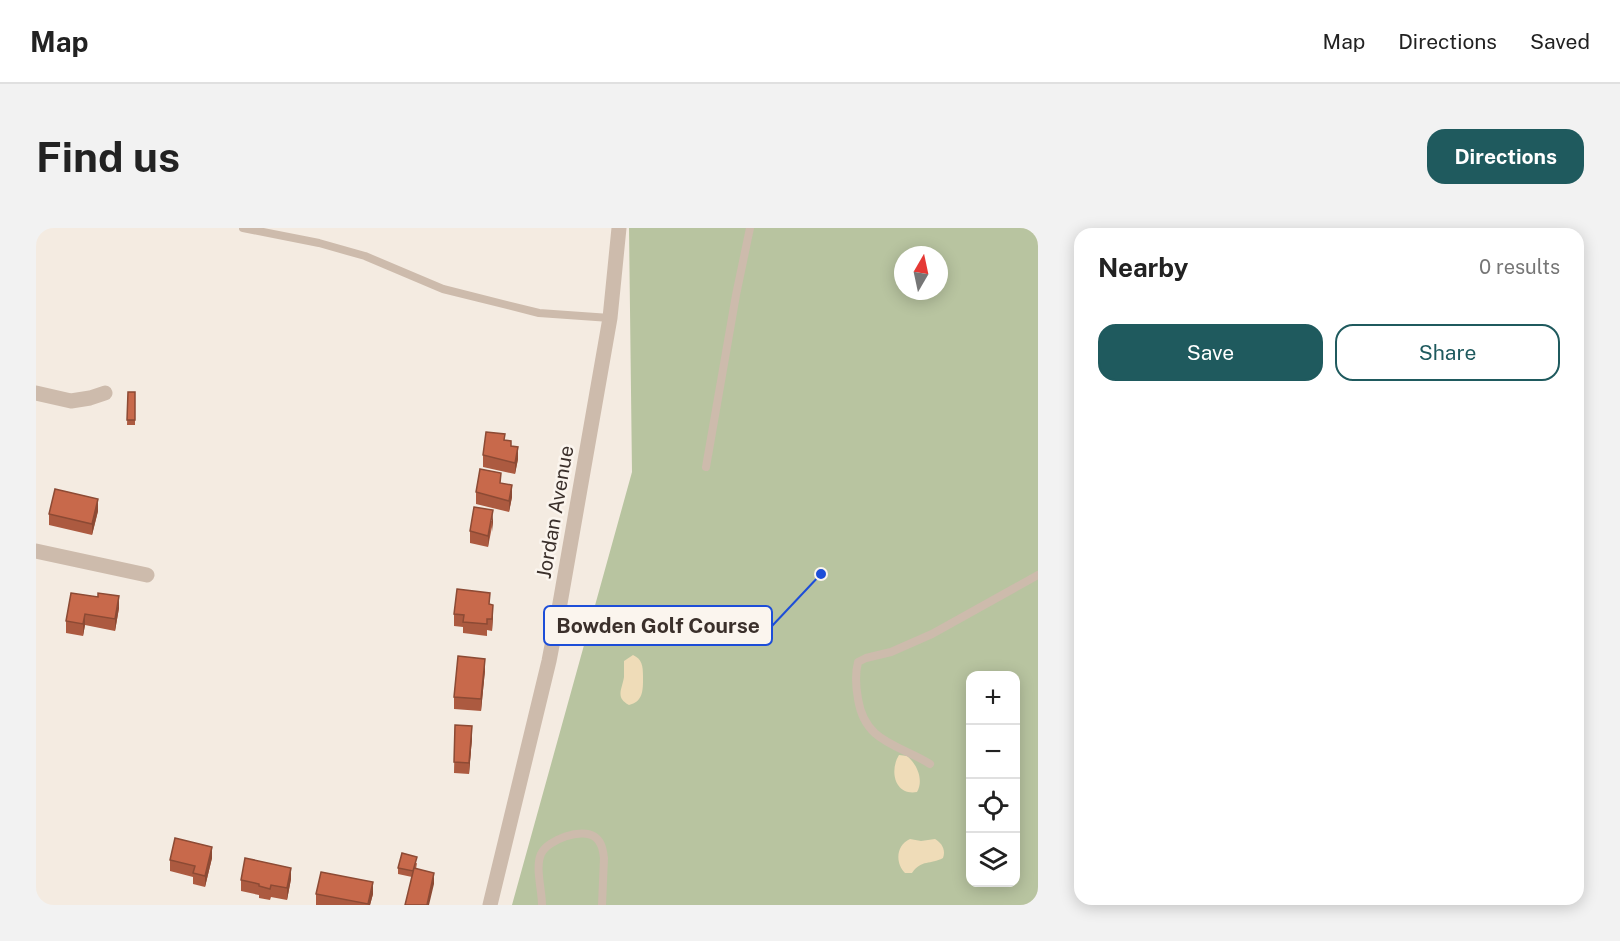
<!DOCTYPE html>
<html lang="en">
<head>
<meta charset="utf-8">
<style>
	body { margin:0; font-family:"Public Sans",sans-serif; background:#f2f2f2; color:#222 }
	.controls { position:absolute; right:18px; bottom:18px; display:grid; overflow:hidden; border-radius:12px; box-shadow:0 3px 15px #0003 }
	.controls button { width:54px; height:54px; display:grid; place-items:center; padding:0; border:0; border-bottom:2px solid #e0e0e0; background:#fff; color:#222; font:30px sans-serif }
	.compass { position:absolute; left:858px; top:18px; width:54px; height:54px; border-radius:50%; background:#fff; box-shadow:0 3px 15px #0003; rotate:9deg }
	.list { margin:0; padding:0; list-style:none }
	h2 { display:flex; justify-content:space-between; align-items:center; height:78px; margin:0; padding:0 24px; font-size:26px }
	h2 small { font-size:20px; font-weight:400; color:#767676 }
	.actions { display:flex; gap:12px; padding:18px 24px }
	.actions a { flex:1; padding:14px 0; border:2px solid #1f5a5e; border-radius:18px; text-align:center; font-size:21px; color:#1f5a5e }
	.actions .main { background:#1f5a5e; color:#fff }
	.icon { flex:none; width:33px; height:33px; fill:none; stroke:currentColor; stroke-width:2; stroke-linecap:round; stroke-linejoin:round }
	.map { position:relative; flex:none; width:1002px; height:677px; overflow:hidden; border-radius:18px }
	header { display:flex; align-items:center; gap:36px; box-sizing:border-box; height:84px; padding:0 30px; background:#fff; border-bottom:2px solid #e0e0e0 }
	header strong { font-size:28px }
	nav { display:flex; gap:33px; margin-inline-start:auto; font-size:21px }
	.intro { display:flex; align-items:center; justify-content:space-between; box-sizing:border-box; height:144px; padding:0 36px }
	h1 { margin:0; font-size:42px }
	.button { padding:15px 27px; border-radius:18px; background:#1f5a5e; color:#fff; font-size:21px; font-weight:700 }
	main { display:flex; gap:36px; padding:0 36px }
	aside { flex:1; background:#fff; border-radius:18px; box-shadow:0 3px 15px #0003 }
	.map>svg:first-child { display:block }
	.green { fill:#b8c4a0; fill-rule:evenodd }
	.sand { fill:#efdcb8 }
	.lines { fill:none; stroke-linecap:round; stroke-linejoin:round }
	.service { stroke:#cdbbac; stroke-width:8 }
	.minor { stroke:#cdbbac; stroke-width:15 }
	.wall { fill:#ac5a40 }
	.shaded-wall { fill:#8c4a34 }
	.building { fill:#c8694b; stroke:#8c4a34; stroke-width:1.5 }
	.labels { text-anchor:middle; stroke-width:5; stroke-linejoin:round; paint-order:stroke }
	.street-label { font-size:20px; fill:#3b302b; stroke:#fbf5ee }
	.leader { fill:none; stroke:#1d4ed8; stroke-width:2 }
	.callout-dot { fill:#1d4ed8; stroke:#fbf5ee; stroke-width:2 }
	.callout { fill:#fbf5ee; stroke:#1d4ed8; stroke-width:2 }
	.callout-label { font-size:21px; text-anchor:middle; font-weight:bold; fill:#3b302b }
</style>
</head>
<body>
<header>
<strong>Map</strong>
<nav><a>Map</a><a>Directions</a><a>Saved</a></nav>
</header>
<div class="intro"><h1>Find us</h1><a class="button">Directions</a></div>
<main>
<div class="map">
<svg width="1002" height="677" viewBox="0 0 1002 677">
	<rect width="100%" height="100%" fill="#f4ebe1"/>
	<!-- green -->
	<path class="green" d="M593,0h409v677h-526l120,-433zM867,27h36v36h-36zM934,448h46v206h-46z"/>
	<!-- sand -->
	<path class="sand" d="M597,427c9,4 10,11 10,21 0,12 1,26 -14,29 -14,-8 -7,-15 -5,-28 0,-5 0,-11 0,-16z
		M863,527l8,1c10,8 17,24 10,36 -22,4 -28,-21 -18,-37z
		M874,611l11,2 14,-2c7,4 11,11 8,19 -13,7 -21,1 -31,15h-7c-10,-10 -9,-28 5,-34z"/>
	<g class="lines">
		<!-- service -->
		<path class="service" d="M207,0l76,15 46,13 78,33 96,24 71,5
			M670,239l30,-172 14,-67
			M894,536c-32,-20 -65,-21 -72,-65 -2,-11 -3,-25 0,-37l8,-4 25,-6 41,-18 106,-59
			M506,677c0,-15 -7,-38 -1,-51 6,-14 41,-27 54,-17 7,5 8,14 9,21l-2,47"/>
		<!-- minor -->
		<path class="minor" d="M0,165l35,8 19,-3 15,-5
			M0,323l111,24
			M454,677l59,-244 10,-52 51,-291 9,-90"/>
	</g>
	<!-- wall -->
	<path class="wall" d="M92,164h7v33h-8z
		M469,212l6,7 7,12 -3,15 -32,-7v-12z
		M465,256l11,13 -3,15 -33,-8v-12z
		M438,279l19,15 -5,25 -18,-4v-12z
		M62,283l-6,24 -43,-10v-11z
		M35,365l48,15 -4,23 -30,-6 -2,11 -17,-3v-12z
		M454,376l3,12 -1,15 -5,-1v6l-24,-3v-6l-9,-1v-12z
		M449,442l-4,41 -27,-2v-12z
		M419,497l17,13 -3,36 -15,-1z
		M176,630l-7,29 -12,-3v-7l-23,-6v-11z
		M381,635l-1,6 18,15 -22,-7 -14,-3v-6z
		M255,651l-4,21 -16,-3 -1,3 -11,-2v-3l-18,-4v-11z
		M280,666h57l-3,11h-54z"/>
	<!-- shaded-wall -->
	<path class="shaded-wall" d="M482,219v12l-3,15v-11z
		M476,257v12l-3,15v-11z
		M62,271v12l-6,24v-11z
		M457,282v12l-1,10v-12z
		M454,292v11l-2,16v-11z
		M83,368v12l-4,23v-12z
		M457,377v11l-1,15v-12z
		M49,386v11l-2,11v-12z
		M449,431v11l-4,41v-12z
		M436,498v12l-3,36v-11z
		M176,619v11l-7,29v-11z
		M255,640v11l-4,21v-12z
		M398,645v11l-5,21h-2z
		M337,654v12l-3,11h-2z"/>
	<!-- building -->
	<path class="building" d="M92,164h7v28h-8z
		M450,204l19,2 -1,6 7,1v5l7,1 -3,16 -32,-8z
		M444,241l21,4 -1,10 12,2 -3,16 -33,-9z
		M19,261l43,10 -6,25 -43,-10z
		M438,279l19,3 -5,26 -18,-5z
		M421,361l33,4 -1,11 4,1 -1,14h-5v5l-24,-2 1,-7 -10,-1z
		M35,365l27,4v-4l21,3 -4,23 -30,-5 -2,10 -17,-3z
		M422,428l27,3 -4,40 -27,-2z
		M419,497l17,1 -3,37 -15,-1z
		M139,610l37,9 -7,29 -12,-3 2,-7 -25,-6z
		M366,625l15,4 -4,14 -15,-3z
		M209,630l46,10 -4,20 -16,-3 -1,4 -11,-3v-2l-18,-4z
		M378,640l20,5 -7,32h-22z
		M285,644l52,10 -5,22 -52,-10z"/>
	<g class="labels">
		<!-- street labels -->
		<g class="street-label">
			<text transform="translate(519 284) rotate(-80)" y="7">Jordan Avenue</text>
		</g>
	</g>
	<!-- callouts -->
	<path class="leader" d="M785 346L736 398"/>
	<circle class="callout-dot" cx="785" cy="346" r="6"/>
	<rect class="callout" x="508" y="378" width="228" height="39" rx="6"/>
	<g class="callout-label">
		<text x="622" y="405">Bowden Golf Course</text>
	</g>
</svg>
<div class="controls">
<button>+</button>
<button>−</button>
<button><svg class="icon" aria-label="locate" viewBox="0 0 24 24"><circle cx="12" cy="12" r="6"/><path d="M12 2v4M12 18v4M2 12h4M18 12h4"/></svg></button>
<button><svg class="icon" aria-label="layers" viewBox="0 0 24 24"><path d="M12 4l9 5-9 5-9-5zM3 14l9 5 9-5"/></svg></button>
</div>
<svg class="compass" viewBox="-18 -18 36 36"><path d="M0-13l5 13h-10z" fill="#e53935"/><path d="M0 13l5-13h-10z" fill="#767676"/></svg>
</div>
<aside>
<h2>Nearby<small>0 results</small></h2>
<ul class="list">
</ul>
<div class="actions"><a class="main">Save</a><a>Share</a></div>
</aside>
</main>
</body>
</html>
